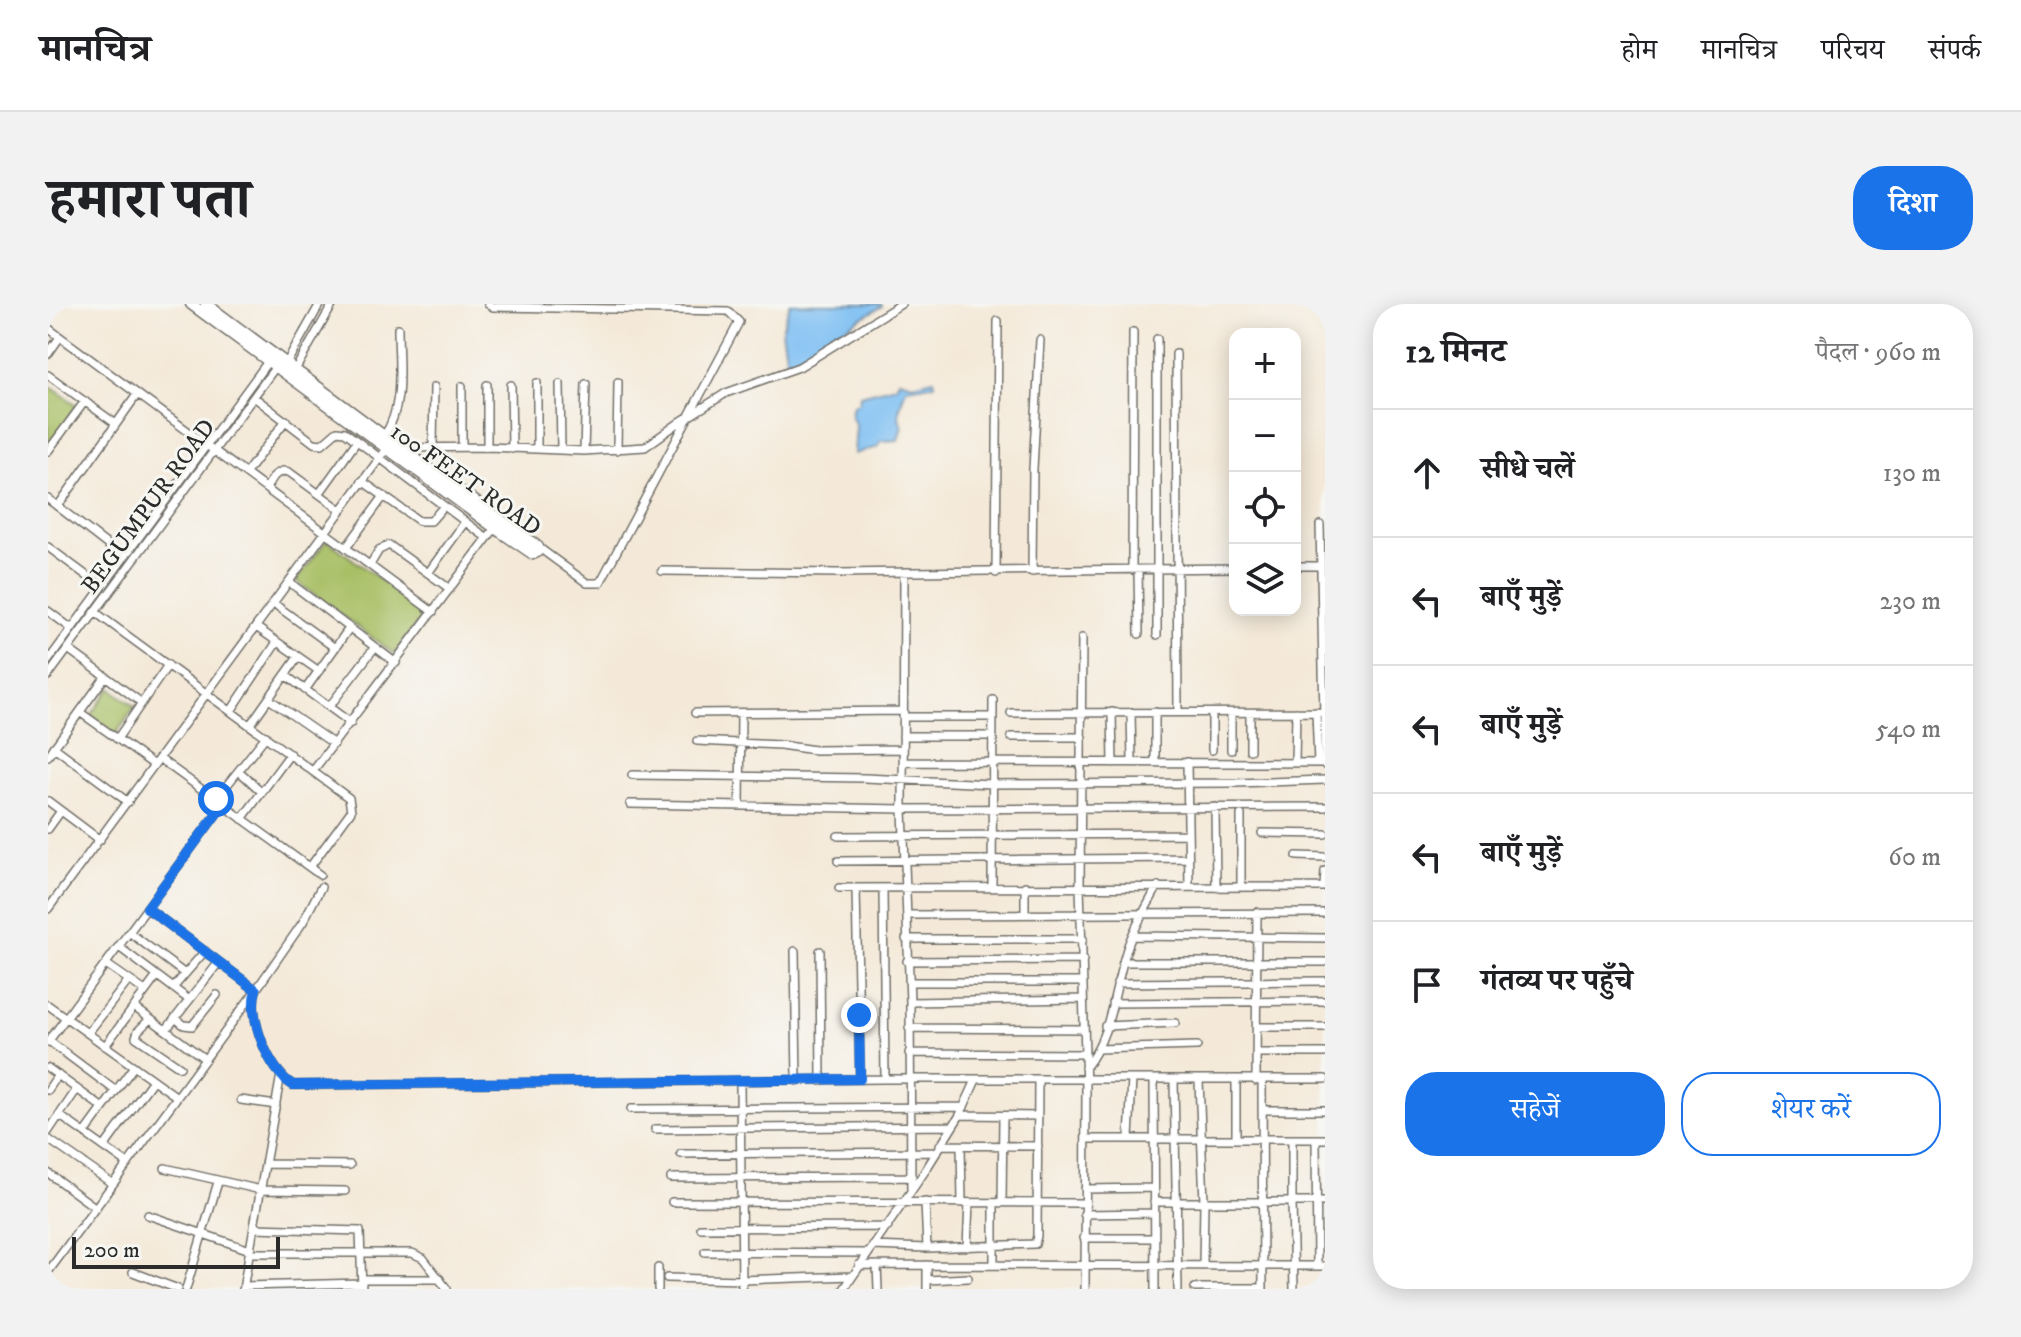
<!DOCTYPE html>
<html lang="hi">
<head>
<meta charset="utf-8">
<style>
	body { margin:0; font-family:"IM FELL DW Pica","Noto Serif Devanagari",serif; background:#f2f2f2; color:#202124 }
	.controls { position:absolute; right:24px; top:24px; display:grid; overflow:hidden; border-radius:16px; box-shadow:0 4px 20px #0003 }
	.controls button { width:72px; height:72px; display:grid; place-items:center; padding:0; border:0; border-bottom:2px solid #e0e0e0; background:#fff; color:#202124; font:40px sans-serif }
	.scale { position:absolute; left:24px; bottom:20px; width:208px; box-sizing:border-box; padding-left:8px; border:4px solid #2b2b2b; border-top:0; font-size:22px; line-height:28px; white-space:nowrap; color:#2b2b2b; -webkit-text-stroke:6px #f6f6f2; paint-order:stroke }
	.stop { position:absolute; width:24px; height:24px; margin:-18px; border:6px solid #1a73e8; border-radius:50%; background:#fff }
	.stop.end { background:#1a73e8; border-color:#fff; box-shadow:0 2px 8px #0008 }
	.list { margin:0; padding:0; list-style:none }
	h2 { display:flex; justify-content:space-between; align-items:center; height:104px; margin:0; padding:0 32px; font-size:34px }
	h2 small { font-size:26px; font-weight:400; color:#757577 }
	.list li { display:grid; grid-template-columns:52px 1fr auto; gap:24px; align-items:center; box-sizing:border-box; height:128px; padding:0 32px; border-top:2px solid #e0e0e0 }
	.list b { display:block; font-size:30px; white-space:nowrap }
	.list em { font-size:26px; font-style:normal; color:#757577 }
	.actions { display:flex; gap:16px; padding:24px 32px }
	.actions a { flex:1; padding:18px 0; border:2px solid #1a73e8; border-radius:32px; text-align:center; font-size:28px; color:#1a73e8 }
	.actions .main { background:#1a73e8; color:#fff }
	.icon { flex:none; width:44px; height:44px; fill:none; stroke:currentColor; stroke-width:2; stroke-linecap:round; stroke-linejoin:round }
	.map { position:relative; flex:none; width:1277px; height:985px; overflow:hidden; border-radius:32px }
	header { display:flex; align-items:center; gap:48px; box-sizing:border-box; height:112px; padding:0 40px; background:#fff; border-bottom:2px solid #e0e0e0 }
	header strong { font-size:38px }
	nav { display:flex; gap:44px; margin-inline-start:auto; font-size:28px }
	.intro { display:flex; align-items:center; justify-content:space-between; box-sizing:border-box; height:192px; padding:0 48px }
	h1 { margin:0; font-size:56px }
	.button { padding:20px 36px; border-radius:32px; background:#1a73e8; color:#fff; font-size:28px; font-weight:700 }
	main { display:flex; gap:48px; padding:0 48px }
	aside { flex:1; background:#fff; border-radius:32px; box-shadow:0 4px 20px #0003 }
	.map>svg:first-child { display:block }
	.green { fill:#a8bf65; stroke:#6a7548; stroke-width:2 }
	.water { fill:#7ebff3; stroke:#54758f; stroke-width:2 }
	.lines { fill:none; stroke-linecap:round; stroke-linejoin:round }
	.street-casing { stroke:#716e68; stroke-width:10 }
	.secondary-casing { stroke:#716e68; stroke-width:13 }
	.street { stroke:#fff; stroke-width:7 }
	.secondary { stroke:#fff; stroke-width:10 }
	.route { stroke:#1a73e8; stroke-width:10 }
	.labels { text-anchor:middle; stroke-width:6; stroke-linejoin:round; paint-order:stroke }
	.street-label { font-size:24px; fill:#2b2b2b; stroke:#f6f6f2 }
</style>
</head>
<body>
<header>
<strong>मानचित्र</strong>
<nav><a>होम</a><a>मानचित्र</a><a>परिचय</a><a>संपर्क</a></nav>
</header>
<div class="intro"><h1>हमारा पता</h1><a class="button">दिशा</a></div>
<main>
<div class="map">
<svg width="1277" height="985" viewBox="0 0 1277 985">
	<rect width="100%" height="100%" fill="#f6f6f2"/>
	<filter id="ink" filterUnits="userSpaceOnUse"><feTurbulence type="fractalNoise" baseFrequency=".0125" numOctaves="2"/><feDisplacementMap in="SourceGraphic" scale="16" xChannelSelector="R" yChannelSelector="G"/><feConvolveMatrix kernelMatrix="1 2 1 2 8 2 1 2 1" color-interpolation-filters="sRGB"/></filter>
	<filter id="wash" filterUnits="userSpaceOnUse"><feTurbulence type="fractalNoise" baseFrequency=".006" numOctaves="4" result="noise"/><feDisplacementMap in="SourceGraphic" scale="32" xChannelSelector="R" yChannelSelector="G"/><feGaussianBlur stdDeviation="1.8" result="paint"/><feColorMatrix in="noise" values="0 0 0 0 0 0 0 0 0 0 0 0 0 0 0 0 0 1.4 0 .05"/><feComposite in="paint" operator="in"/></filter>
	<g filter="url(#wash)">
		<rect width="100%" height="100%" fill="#f4e9d8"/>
		<!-- green -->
		<path class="green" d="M0,81l29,20 -27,38 -2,-2z
			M279,236l98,73 -31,41 -98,-73z
			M62,384l25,19 -19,27 -25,-19z"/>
		<!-- water -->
		<path class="water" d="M742,0h91l1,2 -95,56 -5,-32z
			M886,75l1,5 -29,4c-4,13 -11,25 -4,38l-4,14 -17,1 -3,6 -24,7 2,-28 -5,-11 2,-10 6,-2 1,-8 36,-9 3,-6 14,4z"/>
	</g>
	<g filter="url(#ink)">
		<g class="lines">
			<!-- street casing -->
			<g class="street-casing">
				<path id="street" d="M440,0l5,3 235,4 11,11 -139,261h-13l-49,-36
					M0,24l385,284
					M1109,35v296
					M0,50l12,-17
					M1128,50l2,358
					M238,60l34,-60
					M247,66l38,-66
					M0,71l68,49
					M512,80l1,66
					M439,81v62
					M463,81l1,64
					M414,82v61
					M206,93l60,46 8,1 15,-13 8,1 142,106
					M336,132c21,-30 14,-72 14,-108
					M385,143l1,-60
					M354,144l85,-1 97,4 61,-4 35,-25 46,-29 73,-26 102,-63
					M489,145v-66
					M569,146l1,-68
					M0,147l37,-50
					M536,147l2,-67
					M198,169l40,-53
					M314,177l57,40h12l13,-15
					M218,184l9,-13 8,-4 6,1 52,38
					M271,190l38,-53
					M0,195l75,58
					M10,202l78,-110
					M1272,221l5,240
					M0,243l54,40
					M298,244l38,-52
					M322,261l9,-15 10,-5 61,44
					M1247,262h25
					M1084,266l1,-238
					M1090,266l1,64
					M614,267l176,2 397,-5
					M984,268l1,-103 7,-129
					M380,269l37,-51
					M856,269l-1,236 7,193 1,189
					M948,269l2,-252
					M241,278l107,81
					M225,299l62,45
					M0,307l24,18
					M47,308l254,186 2,13 -41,56
					M208,323l63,44
					M1034,334l-2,248 6,202 -1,201
					M20,345l74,54
					M0,357l221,-301
					M237,371l66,48
					M0,372l229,-311
					M257,386l45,-63
					M221,395l65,45
					M281,403l46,-60
					M183,407l46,-69
					M1064,408l1,51
					M1083,408l1,50
					M1268,408l2,51
					M33,409l73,52
					M647,409l208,-2
					M963,409l313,-1
					M1183,409v37
					M855,413h90
					M202,421l48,-68
					M855,432h90
					M963,433h71
					M69,435l51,-74
					M649,437l83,4 35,5 88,-1
					M6,443l74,55
					M1164,446v-37
					M1202,446v-37
					M0,452l57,-79
					M112,455l160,116
					M856,458l421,1
					M1107,458v-50
					M1139,458l2,124
					M1247,459l1,-51
					M191,467l23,21
					M265,467l182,-243
					M584,471l233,3 127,6 244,-1 89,-3
					M168,495l50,-63
					M0,497l52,39
					M582,500l273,5 422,-2
					M692,502l1,-93
					M1167,503l1,79
					M1193,511v71
					M194,515l48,-65
					M0,525l13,-18
					M1214,529l63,1
					M790,532l350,-2
					M1249,552l28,1
					M790,557l350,-3
					M944,582l1,-186
					M273,583l-18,35 -47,68c-9,25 13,82 37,95l592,-6h440
					M1276,583l1,-16
					M791,584l486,-1
					M835,584l2,191
					M808,585l4,190
					M0,605l334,-454 7,-6
					M977,610v-28
					M859,611l418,-2
					M81,628l56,42
					M1084,632l193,2
					M858,635h177
					M71,643l69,52
					M747,647l2,130
					M772,647l1,130
					M859,657l176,-1
					M1075,658h202
					M58,660l39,27
					M861,678h174
					M1069,679l208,-2
					M125,684l32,-37
					M862,698l173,-3
					M1064,699l213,-2
					M0,701l129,92
					M86,703l71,52
					M127,714l9,7 8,1 25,-31
					M102,715l-12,12 -2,6 44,30
					M1057,722l70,-3
					M1210,723h67
					M861,724l174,1
					M118,726l53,-68
					M40,729l41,-53
					M1,737l67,50
					M0,738l175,-237
					M57,742l52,-70
					M1049,745l100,-3
					M861,749l175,1
					M1209,749h68
					M0,764l55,40
					M1037,764c28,-34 29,-85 44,-125 8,-20 19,-39 29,-57
					M1106,775l1,210
					M1126,776l4,209
					M1151,777l5,120 -1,65
					M1208,777l1,-169
					M1214,777l1,208
					M692,778l2,207
					M0,786l10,-15
					M193,796l35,5
					M583,805l333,-2
					M1214,806h63
					M11,811l69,49
					M912,811l78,1
					M607,825l297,-3
					M0,828l29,-43
					M37,829l49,-67
					M0,835l65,45
					M1038,835h239
					M1081,835l3,-60
					M1188,835v-58
					M1244,835v63h33
					M1268,835l1,127
					M892,841l98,1
					M913,842l1,57
					M56,843l49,-67
					M633,850l255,-2
					M218,860l84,1
					M117,864l96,22 84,1
					M0,869l48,35
					M623,874l241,-1
					M1037,885l69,-1
					M624,898l413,1
					M877,898l2,46
					M1106,898h138l2,87
					M946,899v62
					M954,899l1,-87
					M1036,910l70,-1
					M100,911l102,35
					M206,924l106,3 2,58
					M653,924l187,-1
					M1036,934h70
					M825,942l54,2 108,-4 2,-8 1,-157
					M919,943l2,-44
					M657,948l162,1
					M202,949h162l11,5 24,31
					M811,961l466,1
					M829,961l1,24
					M879,961v24
					M610,964v21
					M0,968l208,-282 -109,-82
					M85,968l45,17
					M619,974l75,2 110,-4
					M314,975h78
					M879,976l41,-2
					M196,982l118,-3
					M1147,984h68
					M138,985l32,-107
					M195,985l38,-215
					M796,985l81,-118 35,-56 16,-35"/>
			</g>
			<!-- secondary casing -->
			<g class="secondary-casing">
				<path id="secondary" d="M143,0l304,224 38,26 4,-2 1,-5 -5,-4 -149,-107 -178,-132"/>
			</g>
			<!-- street -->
			<use href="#street" class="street"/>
			<!-- secondary -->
			<use href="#secondary" class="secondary"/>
		</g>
	</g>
	<g class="lines" filter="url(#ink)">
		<!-- route -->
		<path class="route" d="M168,495l7,6 -76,103 109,82c-9,26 13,82 37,95l567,-6 -1,-64"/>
	</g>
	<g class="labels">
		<!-- street labels -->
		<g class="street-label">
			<text transform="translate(418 175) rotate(35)" y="8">100 FEET ROAD</text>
			<text transform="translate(100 202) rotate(-54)" y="8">BEGUMPUR ROAD</text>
		</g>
	</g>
</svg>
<div class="controls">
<button>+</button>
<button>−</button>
<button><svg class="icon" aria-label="locate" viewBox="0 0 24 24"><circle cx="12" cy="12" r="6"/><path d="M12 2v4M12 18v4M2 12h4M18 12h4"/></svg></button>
<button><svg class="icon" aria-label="layers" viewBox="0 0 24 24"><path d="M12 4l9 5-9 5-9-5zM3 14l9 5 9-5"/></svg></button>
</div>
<div class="scale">200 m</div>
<div class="stop" style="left:168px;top:495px"></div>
<div class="stop end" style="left:811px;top:711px"></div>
</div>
<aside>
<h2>12 मिनट<small>पैदल · 960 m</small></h2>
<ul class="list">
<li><svg class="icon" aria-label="ahead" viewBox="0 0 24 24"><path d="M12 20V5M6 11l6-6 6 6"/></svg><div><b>सीधे चलें</b></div><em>130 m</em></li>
<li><svg class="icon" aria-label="left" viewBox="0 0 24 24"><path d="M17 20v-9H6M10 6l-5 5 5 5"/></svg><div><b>बाएँ मुड़ें</b></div><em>230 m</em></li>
<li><svg class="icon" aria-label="left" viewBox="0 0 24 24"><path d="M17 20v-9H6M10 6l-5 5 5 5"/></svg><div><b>बाएँ मुड़ें</b></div><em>540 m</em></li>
<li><svg class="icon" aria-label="left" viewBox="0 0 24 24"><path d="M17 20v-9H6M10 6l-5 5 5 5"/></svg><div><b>बाएँ मुड़ें</b></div><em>60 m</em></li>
<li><svg class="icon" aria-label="arrive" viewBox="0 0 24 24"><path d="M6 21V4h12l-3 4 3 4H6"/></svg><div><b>गंतव्य पर पहुँचे</b></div></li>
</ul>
<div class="actions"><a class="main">सहेजें</a><a>शेयर करें</a></div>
</aside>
</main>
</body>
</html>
